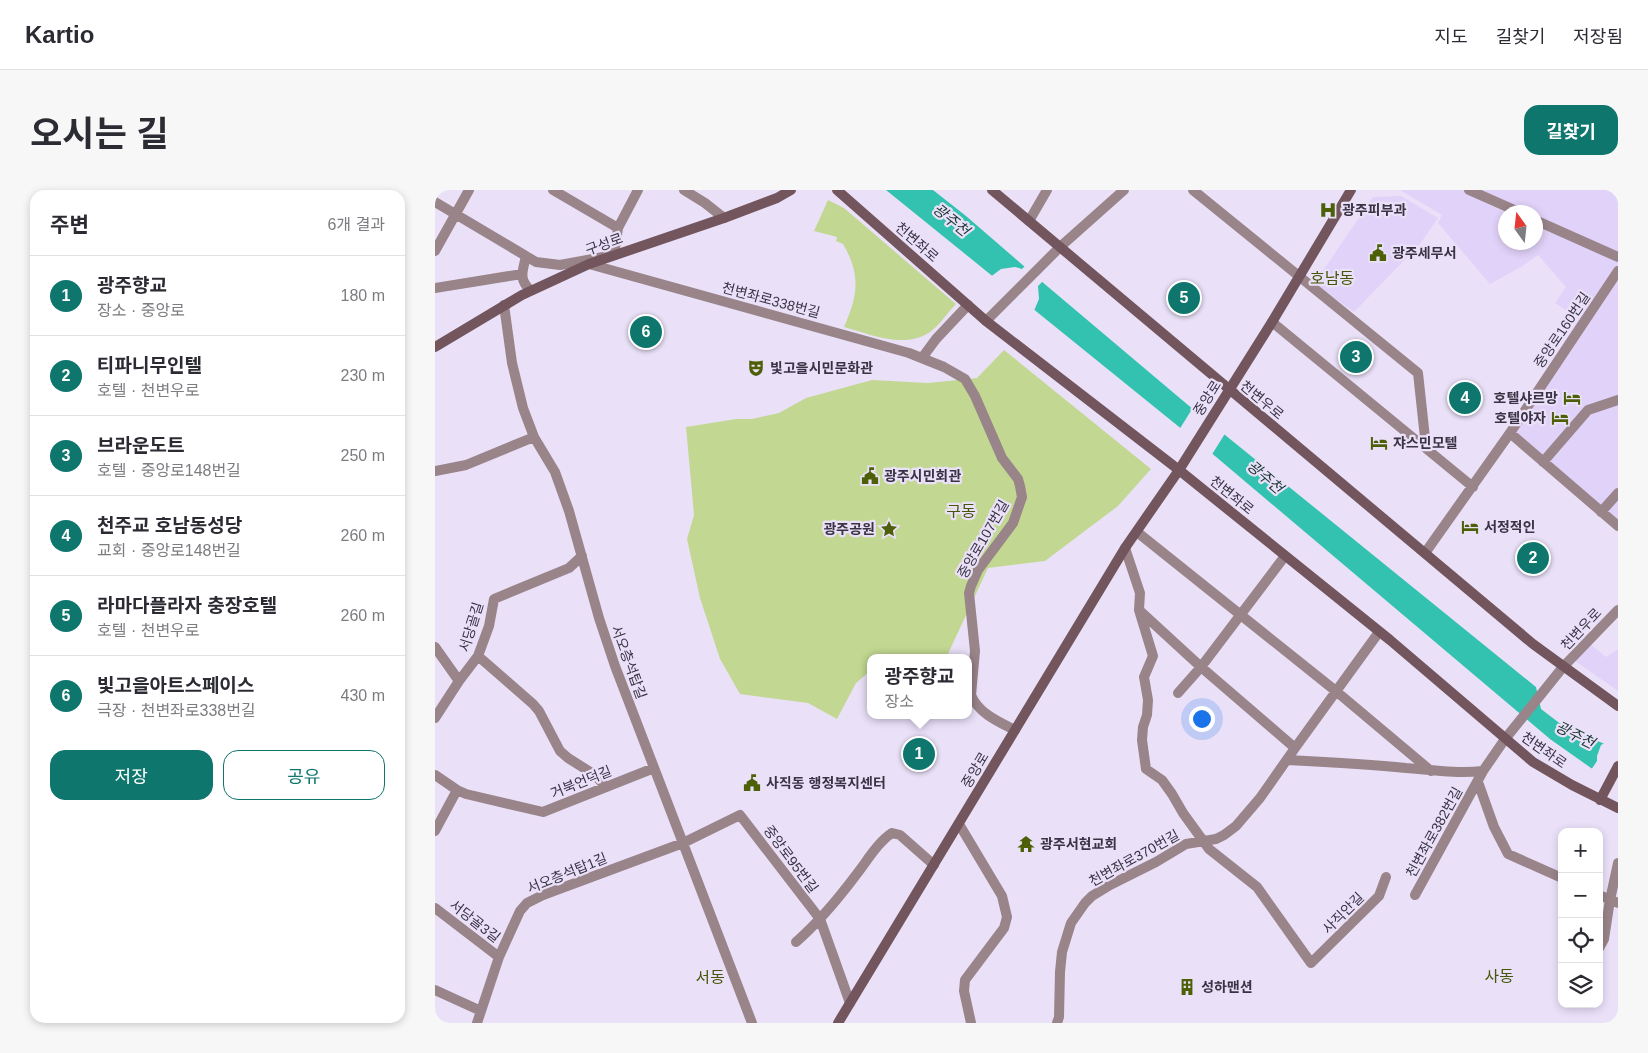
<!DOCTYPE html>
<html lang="ko">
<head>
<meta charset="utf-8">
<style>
	body { margin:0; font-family:Arial,"Noto Sans KR",sans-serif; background:#f7f7f7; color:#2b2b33 }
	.controls { position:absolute; right:15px; bottom:15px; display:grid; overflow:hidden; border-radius:10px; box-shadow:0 2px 8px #0003 }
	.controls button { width:45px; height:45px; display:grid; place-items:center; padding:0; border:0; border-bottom:1px solid #e1e1e2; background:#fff; color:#2b2b33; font:25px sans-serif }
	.compass { position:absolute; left:1063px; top:15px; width:45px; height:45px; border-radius:50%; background:#fff; box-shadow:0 2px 8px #0003; rotate:345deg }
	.you { position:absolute; left:766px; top:528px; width:18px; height:18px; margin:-12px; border:4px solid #fff; border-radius:50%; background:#1a73e8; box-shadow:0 0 0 8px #1a73e833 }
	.badge { display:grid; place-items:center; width:32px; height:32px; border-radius:50%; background:#0f766e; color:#fff; font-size:16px; font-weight:700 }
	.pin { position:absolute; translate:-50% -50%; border:2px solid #fff; box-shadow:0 1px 5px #0006 }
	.popup { position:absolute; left:432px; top:464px; width:105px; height:65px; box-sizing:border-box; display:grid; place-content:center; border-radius:10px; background:#fff; filter:drop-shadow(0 1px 4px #0005); font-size:16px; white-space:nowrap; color:#7c7c81 }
	.popup b { font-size:19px; color:#2b2b33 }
	.popup::after { content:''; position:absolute; left:50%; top:100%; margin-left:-10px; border:10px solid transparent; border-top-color:#fff }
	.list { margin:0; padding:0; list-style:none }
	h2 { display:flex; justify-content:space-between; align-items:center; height:65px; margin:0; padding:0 20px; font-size:21px }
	h2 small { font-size:16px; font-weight:400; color:#7c7c81 }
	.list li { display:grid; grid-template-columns:32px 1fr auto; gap:15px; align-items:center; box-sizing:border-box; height:80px; padding:0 20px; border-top:1px solid #e1e1e2 }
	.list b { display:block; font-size:19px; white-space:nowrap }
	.list p { margin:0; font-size:16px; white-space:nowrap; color:#7c7c81 }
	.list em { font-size:16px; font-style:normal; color:#7c7c81 }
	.actions { display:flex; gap:10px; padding:15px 20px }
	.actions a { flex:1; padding:11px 0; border:1px solid #0f766e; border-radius:15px; text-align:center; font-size:18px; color:#0f766e }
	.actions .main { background:#0f766e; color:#fff }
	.icon { flex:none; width:28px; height:28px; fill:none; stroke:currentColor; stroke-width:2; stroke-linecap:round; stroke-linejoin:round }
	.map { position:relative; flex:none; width:1183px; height:833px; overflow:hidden; border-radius:15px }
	header { display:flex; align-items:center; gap:30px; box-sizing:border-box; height:70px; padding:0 25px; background:#fff; border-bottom:1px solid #e1e1e2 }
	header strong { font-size:24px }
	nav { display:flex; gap:28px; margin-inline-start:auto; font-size:18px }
	.intro { display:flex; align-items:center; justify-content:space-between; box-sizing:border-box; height:120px; padding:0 30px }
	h1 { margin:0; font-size:35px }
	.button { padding:12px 22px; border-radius:15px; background:#0f766e; color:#fff; font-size:18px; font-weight:700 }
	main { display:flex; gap:30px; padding:0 30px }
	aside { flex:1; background:#fff; border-radius:15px; box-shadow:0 2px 8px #0003 }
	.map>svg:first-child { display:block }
	.built { fill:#e0d2f8; fill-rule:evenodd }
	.green { fill:#c2d892 }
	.water { fill:#34c2b0 }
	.pier { fill:#eae1f9 }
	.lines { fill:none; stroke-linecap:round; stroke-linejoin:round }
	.street { stroke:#998489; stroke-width:10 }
	.secondary { stroke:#73565d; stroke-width:10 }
	.labels { text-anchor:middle; stroke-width:4.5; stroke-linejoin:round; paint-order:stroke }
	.poi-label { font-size:14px; font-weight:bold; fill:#393343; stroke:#eae1f9; text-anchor:start }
	.street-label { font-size:14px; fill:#393343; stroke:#eae1f9 }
	.water-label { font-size:15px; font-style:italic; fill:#1b3833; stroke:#eae1f9 }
	.quarter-label { font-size:16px; fill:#455606; stroke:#eae1f9 }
</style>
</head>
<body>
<header>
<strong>Kartio</strong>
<nav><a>지도</a><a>길찾기</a><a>저장됨</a></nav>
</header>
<div class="intro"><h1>오시는 길</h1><a class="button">길찾기</a></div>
<main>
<aside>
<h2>주변<small>6개 결과</small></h2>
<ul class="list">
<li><span class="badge">1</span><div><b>광주향교</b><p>장소 · 중앙로</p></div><em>180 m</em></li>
<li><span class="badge">2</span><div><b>티파니무인텔</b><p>호텔 · 천변우로</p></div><em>230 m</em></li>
<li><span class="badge">3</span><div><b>브라운도트</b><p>호텔 · 중앙로148번길</p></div><em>250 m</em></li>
<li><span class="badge">4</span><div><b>천주교 호남동성당</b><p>교회 · 중앙로148번길</p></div><em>260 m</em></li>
<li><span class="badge">5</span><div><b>라마다플라자 충장호텔</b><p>호텔 · 천변우로</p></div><em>260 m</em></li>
<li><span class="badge">6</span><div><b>빛고을아트스페이스</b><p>극장 · 천변좌로338번길</p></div><em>430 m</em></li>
</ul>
<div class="actions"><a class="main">저장</a><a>공유</a></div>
</aside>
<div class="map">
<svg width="1183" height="833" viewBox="0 0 1183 833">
	<rect width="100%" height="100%" fill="#eae1f9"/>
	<!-- built -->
	<path class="built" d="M965,0h218v334l-111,-95 72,-110 -24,-16 11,-16 -28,-32 -17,12 -31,17 -52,-61 4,-8zM1070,22h30v30h-30z
		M966,6l37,22 -18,26 -66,68 -40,-28 59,-87z
		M1155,454l16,13 12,-8v42l-44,-31z"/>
	<!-- green -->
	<path class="green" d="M393,10l16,8 112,96c-7,7 -13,16 -20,23 -26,25 -63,8 -92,0 14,-32 17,-52 -1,-83l-7,-3 1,-4 -23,-6z
		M569,160l147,119 -33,37 -73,55 -57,7 -41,88 -7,2h-70v13l-14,12 -19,36 -29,-16 -68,-9 -20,-35 -20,-61 -13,-59 7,-24 -8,-88 50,-8h16l27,-6 27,-15 66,-18 56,3 49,-5z"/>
	<!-- water -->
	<path class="water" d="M451,0h47l33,26 81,70 141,119 348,282 5,22 21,16 56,25v31l-27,-13 -41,-29 -335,-283z"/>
	<!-- pier -->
	<path class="pier" d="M591,75l18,15 -6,6 1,13 -6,14 -44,-35 12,-9 14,-2 7,2z
		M759,216l32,26 -15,24 -32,-26z
		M1172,552l11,5v36l-27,-13 6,-9v-5l4,-11z"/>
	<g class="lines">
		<!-- street -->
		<path class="street" d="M118,0l65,38
			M249,0l21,13 19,15
			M758,0l225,183 8,74
			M1034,0l50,22
			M0,12l101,60 24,3 54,-10 4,-27 20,-38
			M1100,30l83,37
			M594,31l18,-31
			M0,61l34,-61
			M91,66c-3,15 -8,22 4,34
			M154,74l320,89 35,14 21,12 10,17 27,62 16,21 2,7 2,11 -9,26 -35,47 -7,16 -2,7 6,58 -4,44c7,18 28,27 44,35
			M0,98l87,-14
			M69,115l8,58 11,45 11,29 21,35 14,39 30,107 16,48 137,357
			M551,131l74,-74 64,-57
			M837,132l201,165
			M487,168l14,-19 32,-34
			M1075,243l108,93
			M1108,272l45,-52 30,-10
			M0,281l31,-6 68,-28
			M1166,322l17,-19
			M702,342l200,160 94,79
			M690,358l15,45 -1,17 14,46 -9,21 4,23 -1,15 -4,12 -1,13 4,29 16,11 10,14 11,19 26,36 48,38 54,76 68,-67 7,-19
			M990,363l85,-120 108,-162
			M705,421l61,56 94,81
			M0,457l24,34
			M43,466l55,48 6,7 21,40 8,7 27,17 11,12
			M743,503l23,-26 84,-111
			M0,528l24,-37 19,-25 11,-30 5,-27 75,-31 13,-12
			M852,570c40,2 80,4 119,8 26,2 51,6 77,3
			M0,585l22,15 9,4 77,18 111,-44
			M1043,592l16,45 14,27 54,24
			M524,634l43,72 5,21 -3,11 -39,52 -1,11 7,32
			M0,641l22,-41
			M980,705l68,-124 22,-32 58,-72 55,-57
			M1164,705l19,8
			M0,718l64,49
			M361,752c23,-20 42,-43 60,-67 11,-14 22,-33 36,-42l8,2 34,30
			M1164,758l5,-9 6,-39 8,-37
			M0,800l46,21
			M42,833l22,-66 21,-46 7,-8 16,-8 140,-52 57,-28 80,104 30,84
			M622,833l2,-6 1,-45 2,-20 9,-29 14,-20 7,-7 18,-11 46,-23 30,-18 30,-5 8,-4 12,-9 24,-28 35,-50 84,-116"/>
		<!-- secondary -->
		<path class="secondary" d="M402,0l149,131 193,149 211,170 143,122 39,23 46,23
			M557,0l541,454 85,62
			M0,157l87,-52 67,-31 135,-46 53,-20 14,-8
			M1165,610l18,-34
			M403,833l287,-475 54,-78 93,-148 79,-132"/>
	</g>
	<!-- icons -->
	<defs>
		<g id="hospital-bare" transform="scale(1.35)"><path d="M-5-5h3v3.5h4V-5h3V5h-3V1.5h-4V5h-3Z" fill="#4d6008" stroke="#eae1f9" stroke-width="2.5" paint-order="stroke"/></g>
		<g id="civic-bare" transform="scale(1.35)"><path d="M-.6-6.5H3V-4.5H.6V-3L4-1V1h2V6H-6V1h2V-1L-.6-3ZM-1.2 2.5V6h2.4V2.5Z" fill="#4d6008" stroke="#eae1f9" stroke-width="2.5" paint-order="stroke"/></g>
		<g id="theatre-bare" transform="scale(1.35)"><path d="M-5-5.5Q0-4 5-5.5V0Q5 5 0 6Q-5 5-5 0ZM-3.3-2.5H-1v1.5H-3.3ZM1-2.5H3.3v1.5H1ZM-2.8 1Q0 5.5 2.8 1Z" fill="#4d6008" stroke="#eae1f9" stroke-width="2.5" paint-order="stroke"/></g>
		<g id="hotel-bare" transform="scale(1.35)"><path d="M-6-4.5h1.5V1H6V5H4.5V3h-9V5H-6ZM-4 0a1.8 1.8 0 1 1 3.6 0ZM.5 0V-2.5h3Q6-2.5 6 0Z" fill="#4d6008" stroke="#eae1f9" stroke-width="2.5" paint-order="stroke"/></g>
		<g id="sight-bare" transform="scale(1.35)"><path d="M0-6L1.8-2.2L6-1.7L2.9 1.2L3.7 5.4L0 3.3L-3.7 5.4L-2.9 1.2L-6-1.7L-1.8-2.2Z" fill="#4d6008" stroke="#eae1f9" stroke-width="2.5" paint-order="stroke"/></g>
		<g id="temple-bare" transform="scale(1.35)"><path d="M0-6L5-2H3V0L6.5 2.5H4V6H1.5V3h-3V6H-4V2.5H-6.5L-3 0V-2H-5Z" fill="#4d6008" stroke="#eae1f9" stroke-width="2.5" paint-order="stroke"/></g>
		<g id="building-bare" transform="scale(1.35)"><path d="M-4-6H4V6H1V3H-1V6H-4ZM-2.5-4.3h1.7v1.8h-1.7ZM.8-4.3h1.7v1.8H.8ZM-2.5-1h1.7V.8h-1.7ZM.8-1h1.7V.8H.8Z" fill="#4d6008" stroke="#eae1f9" stroke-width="2.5" paint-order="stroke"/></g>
	</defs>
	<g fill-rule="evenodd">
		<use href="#hospital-bare" x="893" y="20"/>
		<use href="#civic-bare" x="943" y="63"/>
		<use href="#theatre-bare" x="321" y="178"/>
		<use href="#hotel-bare" x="1137" y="208"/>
		<use href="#hotel-bare" x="1125" y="228"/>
		<use href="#hotel-bare" x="944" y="253"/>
		<use href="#civic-bare" x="435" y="286"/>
		<use href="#hotel-bare" x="1035" y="337"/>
		<use href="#sight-bare" x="454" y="339"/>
		<use href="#civic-bare" x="317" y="593"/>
		<use href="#temple-bare" x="591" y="654"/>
		<use href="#building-bare" x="752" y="797"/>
	</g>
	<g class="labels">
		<!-- poi labels -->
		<g class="poi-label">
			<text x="907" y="25">광주피부과</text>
			<text x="957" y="68">광주세무서</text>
			<text x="335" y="183">빛고을시민문화관</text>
			<text x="1123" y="213" text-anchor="end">호텔샤르망</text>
			<text x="1111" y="233" text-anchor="end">호텔야자</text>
			<text x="958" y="258">쟈스민모텔</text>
			<text x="449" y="291">광주시민회관</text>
			<text x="1049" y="342">서정적인</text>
			<text x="440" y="344" text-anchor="end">광주공원</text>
			<text x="331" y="598">사직동 행정복지센터</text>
			<text x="605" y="659">광주서현교회</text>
			<text x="766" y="802">성하맨션</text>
		</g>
		<!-- street labels -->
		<g class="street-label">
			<text transform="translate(482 52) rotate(41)" y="5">천변좌로</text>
			<text transform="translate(169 54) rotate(-20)" y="5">구성로</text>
			<text transform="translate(336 110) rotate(15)" y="5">천변좌로338번길</text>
			<text transform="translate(1127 140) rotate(-56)" y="5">중앙로160번길</text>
			<text transform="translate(772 208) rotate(-58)" y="5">중앙로</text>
			<text transform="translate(827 210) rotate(40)" y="5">천변우로</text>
			<text transform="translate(797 305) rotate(39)" y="5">천변좌로</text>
			<text transform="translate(548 349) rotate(-60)" y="5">중앙로107번길</text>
			<text transform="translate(36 437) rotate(-73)" y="5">서당골길</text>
			<text transform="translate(1146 439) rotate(-47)" y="5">천변우로</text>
			<text transform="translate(194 472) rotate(70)" y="5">서오층석탑길</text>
			<text transform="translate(1109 560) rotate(35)" y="5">천변좌로</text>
			<text transform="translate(540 580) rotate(-59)" y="5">중앙로</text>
			<text transform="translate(146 592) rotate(-22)" y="5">거북언덕길</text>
			<text transform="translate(999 642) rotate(-61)" y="5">천변좌로382번길</text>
			<text transform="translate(699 668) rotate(-29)" y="5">천변좌로370번길</text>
			<text transform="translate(356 669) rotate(53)" y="5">중앙로95번길</text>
			<text transform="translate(132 683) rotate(-22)" y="5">서오층석탑1길</text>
			<text transform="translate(908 723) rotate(-45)" y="5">사직안길</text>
			<text transform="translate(40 731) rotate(38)" y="5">서당골3길</text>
		</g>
		<!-- water labels -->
		<g class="water-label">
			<text transform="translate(516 30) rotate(39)" y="5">광주천</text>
			<text transform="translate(830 287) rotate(41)" y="5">광주천</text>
			<text transform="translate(1140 545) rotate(27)" y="5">광주천</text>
		</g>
		<!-- quarter labels -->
		<g class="quarter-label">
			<text x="897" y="94">호남동</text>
			<text x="526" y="327">구동</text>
			<text x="1064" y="792">사동</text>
			<text x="275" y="793">서동</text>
		</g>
	</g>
</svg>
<div class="controls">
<button>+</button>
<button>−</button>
<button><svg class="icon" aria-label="locate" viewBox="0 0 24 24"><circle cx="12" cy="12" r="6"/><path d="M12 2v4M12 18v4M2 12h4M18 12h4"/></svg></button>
<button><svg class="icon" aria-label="layers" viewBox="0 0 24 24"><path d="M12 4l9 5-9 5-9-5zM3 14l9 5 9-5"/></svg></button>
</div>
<svg class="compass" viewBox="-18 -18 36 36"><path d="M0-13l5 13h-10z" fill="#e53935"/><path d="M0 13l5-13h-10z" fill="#7c7c81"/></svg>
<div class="you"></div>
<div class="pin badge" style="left:484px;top:564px">1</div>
<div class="popup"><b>광주향교</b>장소</div>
<div class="pin badge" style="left:1098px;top:368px">2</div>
<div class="pin badge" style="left:921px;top:167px">3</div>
<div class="pin badge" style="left:1030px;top:208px">4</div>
<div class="pin badge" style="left:749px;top:108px">5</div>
<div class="pin badge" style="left:211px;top:142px">6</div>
</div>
</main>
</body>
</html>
